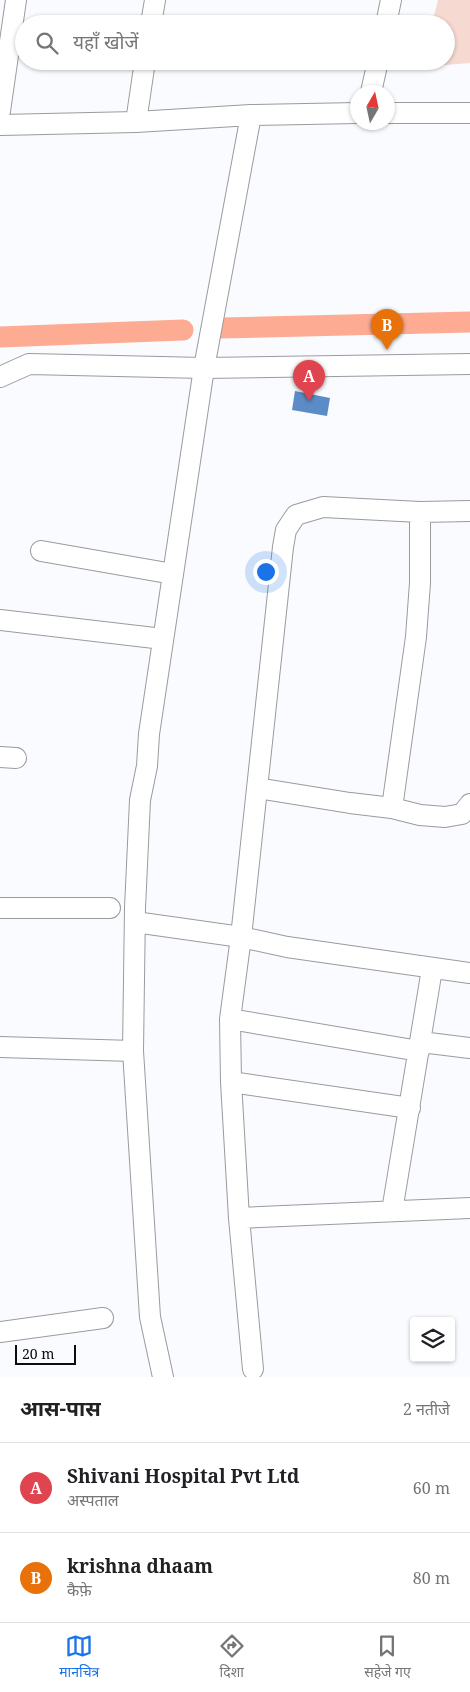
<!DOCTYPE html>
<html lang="hi">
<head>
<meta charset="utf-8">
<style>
	body { margin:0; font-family:"Noto Serif","Noto Sans Devanagari",serif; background:#f2f2f2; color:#202124 }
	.controls { position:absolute; right:15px; bottom:15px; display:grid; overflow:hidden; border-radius:5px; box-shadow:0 1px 4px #0004 }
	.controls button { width:45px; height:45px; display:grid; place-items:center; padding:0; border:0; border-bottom:1px solid #e0e0e0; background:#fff; color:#202124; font:25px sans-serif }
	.compass { position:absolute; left:350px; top:85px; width:45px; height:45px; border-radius:50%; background:#fff; box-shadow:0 1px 4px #0004; rotate:9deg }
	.scale { position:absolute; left:15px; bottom:12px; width:61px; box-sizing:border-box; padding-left:5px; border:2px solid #0c0d0d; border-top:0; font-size:14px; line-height:18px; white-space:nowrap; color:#0c0d0d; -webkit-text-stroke:4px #f9fbfe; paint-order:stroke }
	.you { position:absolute; left:265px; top:571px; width:18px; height:18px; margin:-12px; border:4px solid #fff; border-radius:50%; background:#1a73e8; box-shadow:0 0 0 8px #1a73e833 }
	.badge { display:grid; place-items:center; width:32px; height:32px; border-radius:50%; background:#1a73e8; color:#fff; font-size:16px; font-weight:700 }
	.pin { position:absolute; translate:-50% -41px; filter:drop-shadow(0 1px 2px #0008) }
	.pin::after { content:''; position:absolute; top:26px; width:18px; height:15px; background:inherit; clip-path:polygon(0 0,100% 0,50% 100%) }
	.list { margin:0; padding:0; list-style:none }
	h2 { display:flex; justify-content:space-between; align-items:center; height:65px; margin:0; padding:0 20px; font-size:21px }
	h2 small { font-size:16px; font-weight:400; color:#757577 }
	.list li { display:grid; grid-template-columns:32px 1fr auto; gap:15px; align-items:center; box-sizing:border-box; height:90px; padding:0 20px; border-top:1px solid #e0e0e0 }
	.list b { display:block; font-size:19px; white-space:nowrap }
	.list p { margin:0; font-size:16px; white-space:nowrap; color:#757577 }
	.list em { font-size:16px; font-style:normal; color:#757577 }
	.icon { flex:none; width:28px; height:28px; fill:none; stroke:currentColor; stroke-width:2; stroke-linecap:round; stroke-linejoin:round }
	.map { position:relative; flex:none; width:470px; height:1377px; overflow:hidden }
	.search { position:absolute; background:#fff; box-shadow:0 1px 4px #0004; left:15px; right:15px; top:15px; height:55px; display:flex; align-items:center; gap:12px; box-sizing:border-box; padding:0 18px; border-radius:28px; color:#757577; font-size:19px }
	.sheet { height:245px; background:#fff }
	nav { display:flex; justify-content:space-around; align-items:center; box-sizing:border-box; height:70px; border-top:1px solid #e0e0e0; background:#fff; font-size:14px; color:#757577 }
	nav a { display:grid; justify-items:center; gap:2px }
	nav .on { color:#1a73e8 }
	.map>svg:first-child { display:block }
	.green { fill:#f6d9d1 }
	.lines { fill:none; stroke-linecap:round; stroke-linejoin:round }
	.canal { stroke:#fdab93; stroke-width:21 }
	.building { fill:#5c8cc6 }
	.street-casing { stroke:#999b9e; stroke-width:22 }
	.street { stroke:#fff; stroke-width:20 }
</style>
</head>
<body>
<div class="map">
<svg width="470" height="1377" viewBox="0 0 470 1377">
	<rect width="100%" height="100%" fill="#f9fbfe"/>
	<!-- green -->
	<path class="green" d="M438,0h32v63l-49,4 1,-6h24v-37h-14z"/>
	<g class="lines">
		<!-- canal -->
		<path class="canal" d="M220,328l250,-6
			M0,337l183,-7"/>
	</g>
	<!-- building -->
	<path class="building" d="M295,391l35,7 -3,18 -35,-6z"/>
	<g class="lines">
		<!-- street casing -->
		<g class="street-casing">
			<path id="street" d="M151,24l4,-24
				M386,24l5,-24
				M371,92l7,-31
				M0,111l16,-111
				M388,113h82
				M136,122l9,-61
				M0,125l136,-3 115,-7 107,-2
				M0,377l29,-13 175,4 266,-4
				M470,511l-50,1 -97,-5 -27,8 -10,15 -3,17 -42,390 46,10 183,26
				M41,551l132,23
				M0,620l163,19
				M0,757l16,1
				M257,788l93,15 42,5 28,7 25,2 17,-3 8,-10
				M392,808l24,-171 4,-54v-71
				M0,908h110
				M135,922l106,15 -11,82 1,63 8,136 14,151
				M230,1019l189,32
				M421,1042l49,6
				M0,1047l133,4
				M231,1082l179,26
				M392,1211l40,-242
				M239,1218l231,-10
				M0,1332l103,-14
				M163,1377l-13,-60 -17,-266 2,-143 5,-108 7,-34 2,-32 55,-366 47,-253"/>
		</g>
		<!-- street -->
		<use href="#street" class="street"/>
	</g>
</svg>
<div class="controls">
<button><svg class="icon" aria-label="layers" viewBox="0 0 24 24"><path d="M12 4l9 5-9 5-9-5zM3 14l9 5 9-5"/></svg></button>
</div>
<svg class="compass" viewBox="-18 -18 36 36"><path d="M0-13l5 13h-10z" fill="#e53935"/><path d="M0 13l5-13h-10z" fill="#757577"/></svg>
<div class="scale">20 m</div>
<div class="you"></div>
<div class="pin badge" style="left:309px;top:401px;background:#e0444e">A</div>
<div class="pin badge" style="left:387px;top:350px;background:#e8710a">B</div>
<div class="search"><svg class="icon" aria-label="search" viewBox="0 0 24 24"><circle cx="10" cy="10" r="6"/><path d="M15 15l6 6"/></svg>यहाँ खोजें</div>
</div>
<section class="sheet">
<h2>आस-पास<small>2 नतीजे</small></h2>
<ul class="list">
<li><span class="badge" style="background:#e0444e">A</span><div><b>Shivani Hospital Pvt Ltd</b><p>अस्पताल</p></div><em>60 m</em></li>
<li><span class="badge" style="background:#e8710a">B</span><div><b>krishna dhaam</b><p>कैफ़े</p></div><em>80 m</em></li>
</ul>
</section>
<nav>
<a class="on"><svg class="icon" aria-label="map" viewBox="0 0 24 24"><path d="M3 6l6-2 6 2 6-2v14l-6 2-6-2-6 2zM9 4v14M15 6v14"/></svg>मानचित्र</a>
<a><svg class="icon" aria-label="directions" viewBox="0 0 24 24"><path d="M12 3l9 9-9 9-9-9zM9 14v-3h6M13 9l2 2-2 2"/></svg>दिशा</a>
<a><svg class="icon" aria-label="saved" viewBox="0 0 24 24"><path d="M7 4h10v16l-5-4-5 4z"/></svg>सहेजे गए</a>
</nav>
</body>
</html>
